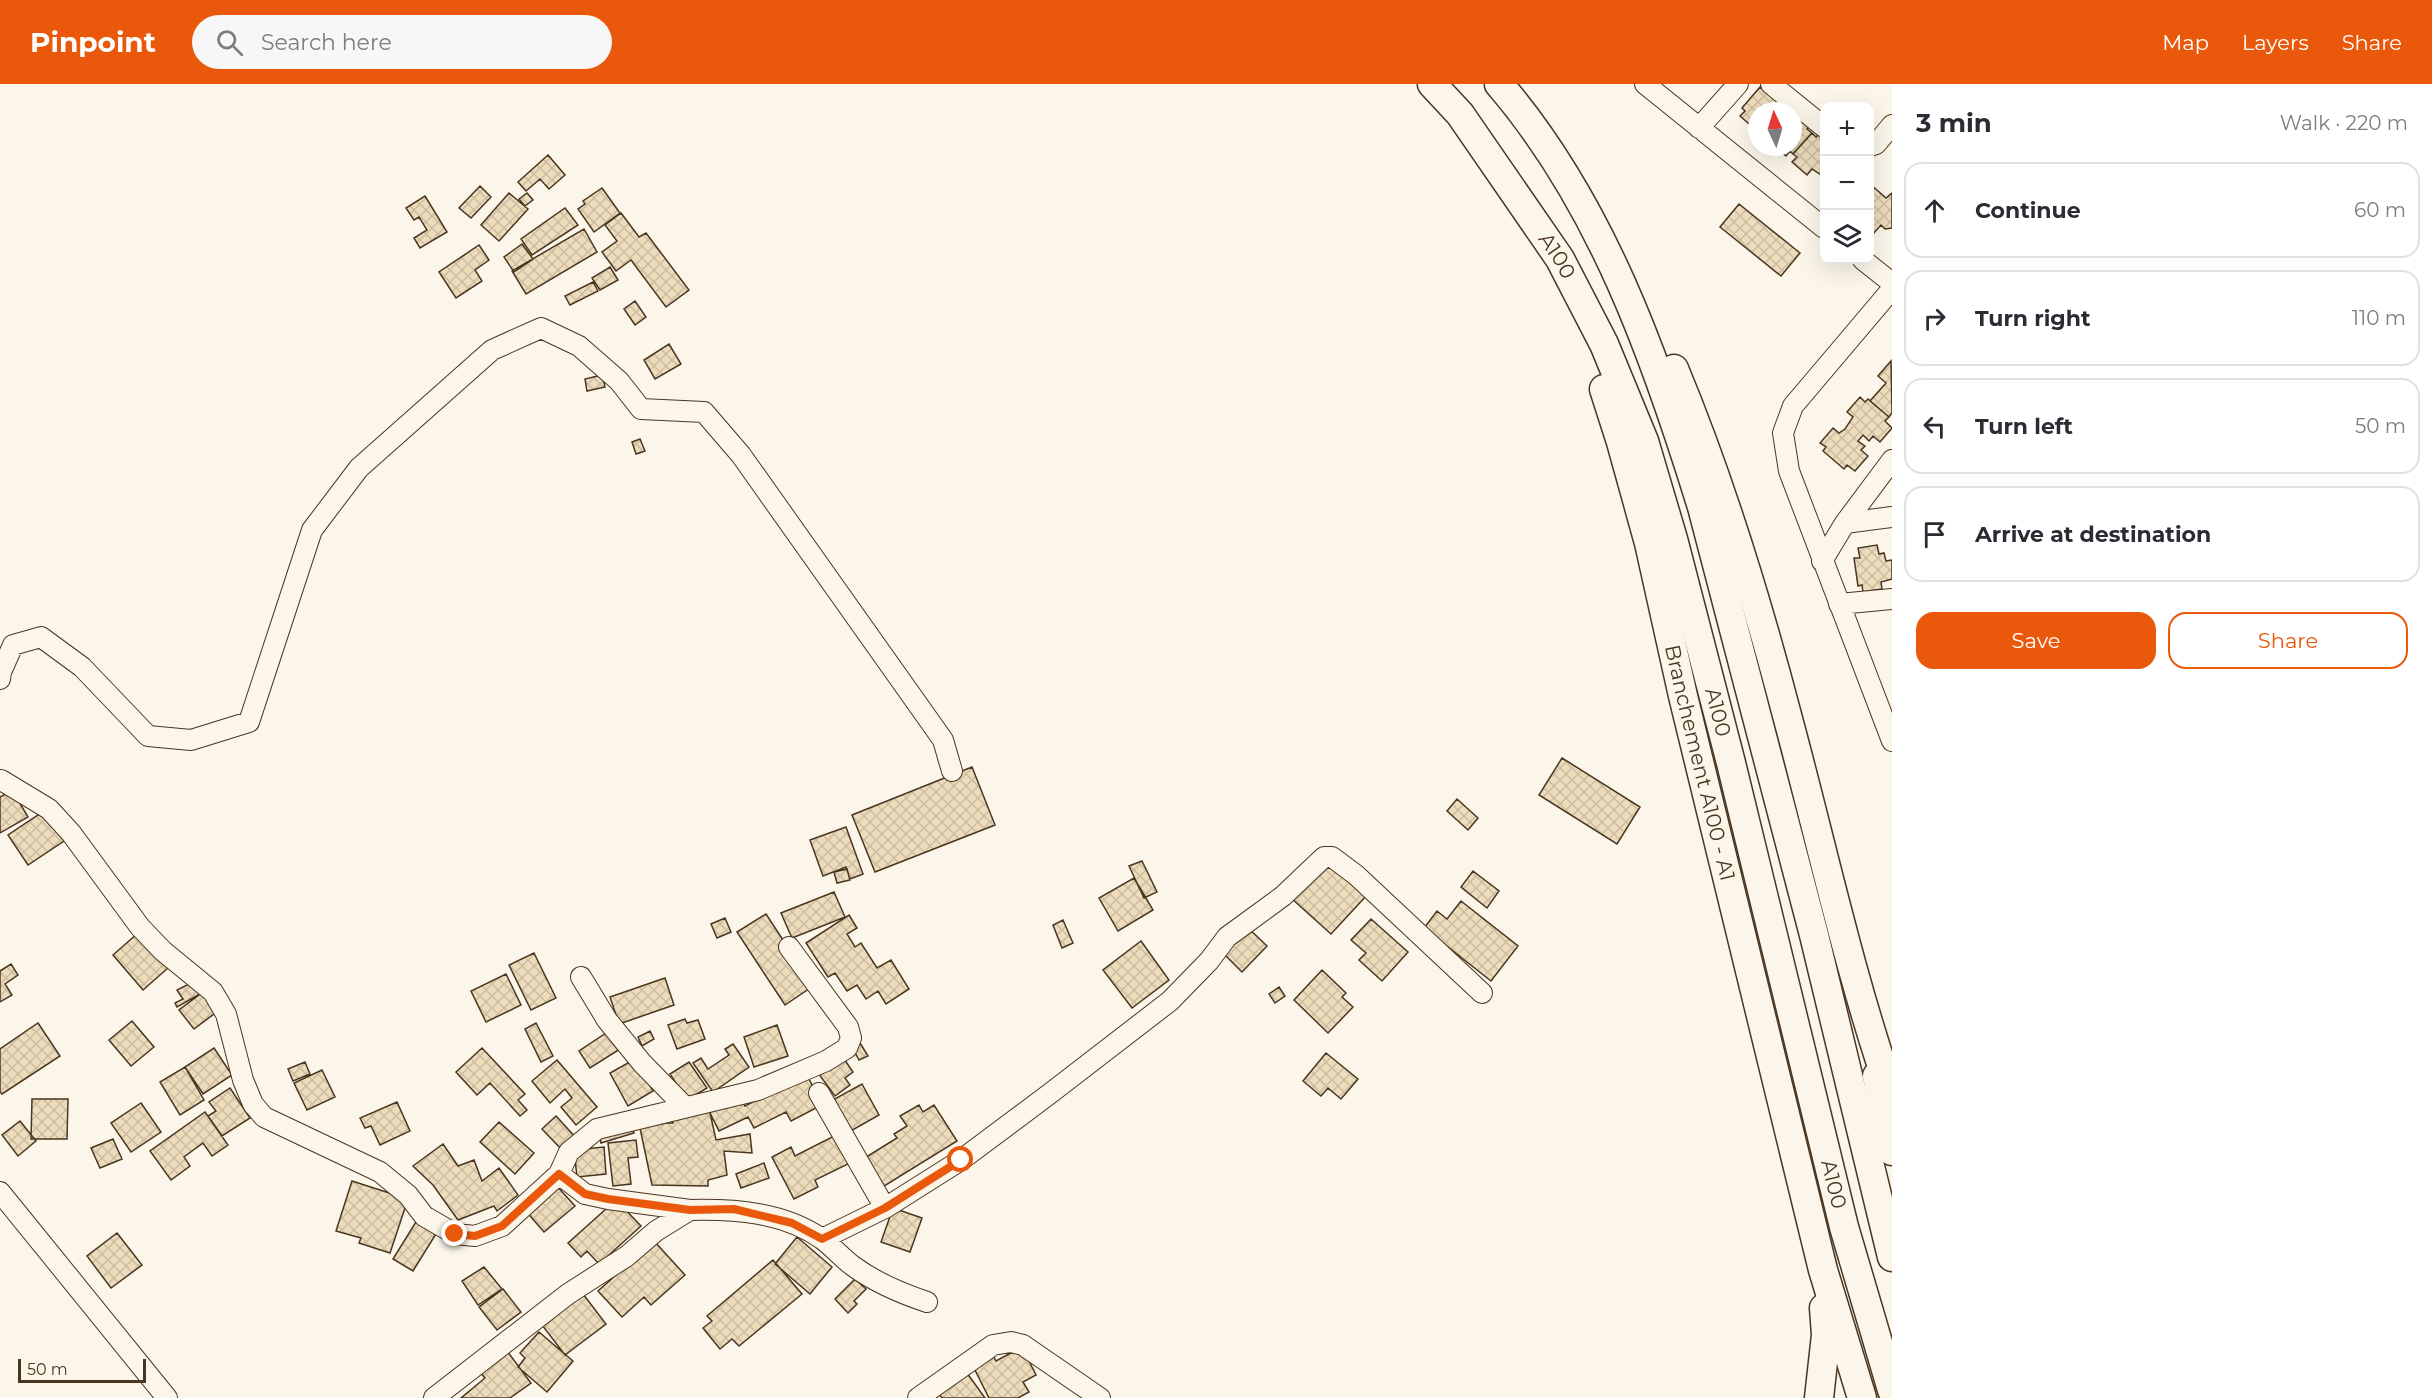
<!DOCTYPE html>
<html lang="en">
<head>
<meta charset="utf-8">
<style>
	body { margin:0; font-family:Montserrat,sans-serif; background:#f7f7f7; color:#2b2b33 }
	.controls { position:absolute; right:18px; top:18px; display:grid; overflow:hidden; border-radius:12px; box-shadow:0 6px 24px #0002 }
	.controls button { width:54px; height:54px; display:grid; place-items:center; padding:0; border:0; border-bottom:2px solid #e1e1e2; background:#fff; color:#2b2b33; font:30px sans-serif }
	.compass { position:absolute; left:1748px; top:18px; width:54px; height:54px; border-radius:50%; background:#fff; box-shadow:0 6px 24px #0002; rotate:356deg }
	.scale { position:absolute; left:18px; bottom:15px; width:128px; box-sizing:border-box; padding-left:6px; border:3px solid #4a3520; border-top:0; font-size:16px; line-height:21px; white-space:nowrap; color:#4a3520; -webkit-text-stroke:4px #fbf6e9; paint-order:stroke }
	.stop { position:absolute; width:18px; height:18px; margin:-14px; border:4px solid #ea580c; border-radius:50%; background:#fff }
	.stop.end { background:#ea580c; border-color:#fff; box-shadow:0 2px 6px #0008 }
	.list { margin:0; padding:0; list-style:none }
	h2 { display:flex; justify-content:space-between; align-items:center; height:78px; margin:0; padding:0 24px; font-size:26px }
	h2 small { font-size:20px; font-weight:400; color:#7c7c81 }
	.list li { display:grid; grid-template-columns:39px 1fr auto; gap:18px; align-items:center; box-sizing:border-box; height:96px; margin:0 12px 12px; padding:0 12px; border:2px solid #e1e1e2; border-radius:18px }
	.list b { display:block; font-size:22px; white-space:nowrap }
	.list em { font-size:20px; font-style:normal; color:#7c7c81 }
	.actions { display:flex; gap:12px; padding:18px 24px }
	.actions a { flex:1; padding:14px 0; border:2px solid #ea580c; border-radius:18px; text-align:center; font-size:21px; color:#ea580c }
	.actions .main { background:#ea580c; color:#fff }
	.icon { flex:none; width:33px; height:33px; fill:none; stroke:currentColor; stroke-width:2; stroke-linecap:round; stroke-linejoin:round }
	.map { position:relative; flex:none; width:1892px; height:1314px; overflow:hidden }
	header { display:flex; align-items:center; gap:36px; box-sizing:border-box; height:84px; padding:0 30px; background:#ea580c; color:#fff }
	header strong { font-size:28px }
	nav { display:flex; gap:33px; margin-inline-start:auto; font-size:21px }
	.search { width:420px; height:54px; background:#f7f7f7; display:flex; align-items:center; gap:15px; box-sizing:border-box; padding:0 21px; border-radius:33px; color:#7c7c81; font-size:22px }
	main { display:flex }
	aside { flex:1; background:#fff }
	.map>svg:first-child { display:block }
	.building { fill:url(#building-cross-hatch); stroke:#4a3520; stroke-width:1.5 }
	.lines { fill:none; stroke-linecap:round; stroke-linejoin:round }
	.minor-casing { stroke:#4a3520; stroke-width:22 }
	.highway-casing { stroke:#4a3520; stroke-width:31 }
	.minor { stroke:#fbf6e9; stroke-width:20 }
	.highway { stroke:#fbf6e9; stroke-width:28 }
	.route { stroke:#ea580c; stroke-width:8 }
	.labels { text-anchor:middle; stroke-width:4.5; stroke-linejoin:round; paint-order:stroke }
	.street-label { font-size:21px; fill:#4a3520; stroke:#fbf6e9 }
</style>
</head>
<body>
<header>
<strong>Pinpoint</strong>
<div class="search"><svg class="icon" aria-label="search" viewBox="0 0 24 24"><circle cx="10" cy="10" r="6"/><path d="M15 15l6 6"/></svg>Search here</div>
<nav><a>Map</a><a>Layers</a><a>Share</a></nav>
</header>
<main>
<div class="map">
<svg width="1892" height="1314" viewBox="0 0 1892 1314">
	<defs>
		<pattern id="building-cross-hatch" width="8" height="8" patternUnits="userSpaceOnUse" patternTransform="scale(1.5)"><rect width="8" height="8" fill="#ecdcbc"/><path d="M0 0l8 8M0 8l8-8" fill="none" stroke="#ccbda1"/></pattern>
	</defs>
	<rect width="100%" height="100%" fill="#fbf6e9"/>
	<!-- building -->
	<path class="building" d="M1760,3l24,20 -3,4h-24v16l-2,2 -15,-13 5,-5 -3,-3z
		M1799,25l15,13 -7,7 5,4 -19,21 -3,-3 -4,5 -11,-9h18v-32z
		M1823,46l1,1v49v-3l-12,-8 -5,6 -15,-13 5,-5 -4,-3 19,-21 4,4z
		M548,71l17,20 -16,14 -9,-10 -14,12 -8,-9z
		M1870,100l16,14 6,-5v35l-7,1 -4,-4 -8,9 -3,-3z
		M480,102l11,11 -20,21 -12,-10z
		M602,104l18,25 -26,19 -16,-23 7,-5 -2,-3z
		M509,109l19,16 -29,32 -18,-16z
		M527,109l6,7 -8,6 -6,-7z
		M425,112l22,36 -27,16 -6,-10 13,-8 -8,-13 -5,3 -8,-12z
		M1739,120l61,49 -19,23 -61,-49z
		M565,124l13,17 -46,30 -11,-16z
		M621,129l18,24 7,-4 43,57 -23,17 -35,-47 -15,11 -14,-19 15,-11 -12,-16z
		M584,145l13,23 -71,42 -14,-23z
		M522,160l11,15 -19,13 -10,-15z
		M479,161l10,15 -14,10 7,11 -26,17 -17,-26z
		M610,183l8,13 -18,10 -8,-12z
		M593,198l5,9 -28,14 -5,-9z
		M635,217l11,16 -11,8 -11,-16z
		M669,260l12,20 -26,15 -11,-19z
		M1891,277l1,52 -3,4 -19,-16 16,-18 -8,-7z
		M602,291l3,12 -18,4 -2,-12z
		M1860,313l5,5 3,-3 21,18 -4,4 7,7 -12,14 -7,-6 -4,5 -6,-6 -5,6 7,5 -4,4 7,6 -13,15 -8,-6 -3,4 -21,-18 3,-4 -6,-4 13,-15 6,5 6,-4 8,-12 -6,-5z
		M640,355l5,12 -9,3 -4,-12z
		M1877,461l2,9 5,-1 2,8 6,-1v19l-11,3 1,7 -19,3 -1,-7 -4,1 -4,-28h6l-2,-10z
		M1562,674l78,49 -23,37 -78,-49z
		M972,683l23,58 -120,47 -23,-57z
		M12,706l16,27 -28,16v-36z
		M1457,715l21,19 -10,12 -21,-19z
		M47,725l20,30 -39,26 -20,-30z
		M846,743l17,47 -13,5 -4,-12 -23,9 -13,-36z
		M1327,775l40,36 -36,39 -40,-36z
		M1142,777l15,31 -13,6 -15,-32z
		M847,785l3,11 -13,3 -3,-11z
		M1473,787l26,20 -12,17 -26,-21z
		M1134,794l19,32 -35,21 -19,-33z
		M834,808l11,25 -53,21 -11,-25z
		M1461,817l57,45 -27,35 -67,-53 13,-17 10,8z
		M766,830l47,72 -28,19 -48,-73z
		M849,831l8,13 -10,6 8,13 6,-4 16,25 14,-8 18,29 -23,15 -8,-13 -12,8 -9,-14 -10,6 -12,-18 -7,4 -22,-34z
		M725,834l6,14 -14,6 -6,-14z
		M1371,835l37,33 -26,29 -23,-21 7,-7 -15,-13z
		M1063,836l10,23 -11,5 -9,-23z
		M1245,841l22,21 -25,26 -22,-22z
		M138,849l30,35 -25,22 -30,-35z
		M1141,857l28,39 -37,28 -29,-38z
		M534,869l22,45 -25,12 -22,-45z
		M11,880l7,11 -13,9 7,11 -12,7v-31z
		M1322,886l24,23 -4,4 11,10 -25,26 -34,-33z
		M506,890l15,31 -35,17 -15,-31z
		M665,894l9,27 -55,19 -9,-27z
		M193,898l7,12 -23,13 -2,-4 8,-4 -6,-9z
		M1279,903l6,9 -10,7 -6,-9z
		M203,908l15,19 -24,18 -15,-19z
		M685,935l2,4 11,-3 7,19 -28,10 -9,-24z
		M132,937l22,26 -23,19 -22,-26z
		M38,939l22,33 -58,38 -2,-2v-43z
		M536,939l17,33 -12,6 -16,-33z
		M777,941l11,31 -34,11 -10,-30z
		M609,947l11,18 -30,19 -11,-17z
		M650,947l4,8 -12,7 -4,-9z
		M860,959l8,13 -9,4 -7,-13z
		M733,960l16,23 -36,25 -20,-29 8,-5 7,11 21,-14 -4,-6z
		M214,964l18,27 -29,19 -18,-27z
		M482,964l43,46 -7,6 9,10 -7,6 -30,-33 -13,12 -21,-23z
		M1326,969l32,26 -17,20 -13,-11 -7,8 -18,-15z
		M842,972l11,16 -8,6 5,7 -15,11 -17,-23z
		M635,975l18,32 -25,15 -18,-33z
		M557,976l40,47 -21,18 -15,-18 11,-9 -7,-9 -15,14 -18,-22z
		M305,978l5,12 -17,7 -5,-12z
		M689,978l18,26 -20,12 -17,-26z
		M185,983l19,33 -24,15 -20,-33z
		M322,986l13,27 -28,13 -13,-27z
		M807,991l15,30 -31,16 -5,-9 -32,16 -6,-11 -29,14 -10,-20 31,-15 5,10z
		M862,1000l17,31 -30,17 -18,-31z
		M230,1004l20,30 -28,18 -14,-20 8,-5 -7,-9z
		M32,1015h36l-1,40h-36z
		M397,1018l13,29 -30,14 -9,-19 -6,2 -5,-10z
		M141,1019l20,29 -30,20 -20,-29z
		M919,1021l4,7 11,-7 23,36 -76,47 -18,-29 34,-21 -3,-4 13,-8 -7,-10z
		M709,1024l7,32 34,-6 2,19 -28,-2 3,24 -19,5v6l-56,-1 -12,-57 26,-5h7l1,-7z
		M205,1028l23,33 -16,11 -9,-13 -19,14 6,9 -19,14 -21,-29z
		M556,1032l22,24 -14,12 -22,-23z
		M20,1037l16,20 -18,15 -16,-21z
		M631,1037l3,12 -33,10 -3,-13z
		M499,1038l35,31 -19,21 -35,-32z
		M838,1050l14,28 -37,18 3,7 -24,12 -22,-42 19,-10 4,9z
		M113,1055l9,20 -22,9 -9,-20z
		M636,1056l2,17 -10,1 3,26 -18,2 -5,-43z
		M443,1060l15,22 16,-6 8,21 17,-13 19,27 -21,16 -3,-5 -36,14 -25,-35 -20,-19z
		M604,1063l2,27 -29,3 -3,-27z
		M764,1079l5,15 -28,10 -5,-14z
		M352,1097l56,18 -18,54 -31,-10 2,-5 -25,-7z
		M554,1099l21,23 -31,26 -20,-23z
		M616,1116l25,26 -42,38 -12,-13 -6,6 -13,-14z
		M893,1124l29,10 -12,34 -29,-10z
		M419,1133l20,12 -26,42 -20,-12z
		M117,1149l25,32 -31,23 -24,-32z
		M797,1153l35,30 -22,27 -35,-30z
		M654,1157l31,34 -34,30 -7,-8 -22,20 -24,-26z
		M773,1176l29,34 -63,52 -7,-7 -12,10 -17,-21 9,-7 -5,-5z
		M484,1183l18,22 -24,16 -16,-24z
		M855,1195l11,10 -12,12 3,3 -9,9 -13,-14z
		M503,1205l18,23 -24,18 -18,-23z
		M583,1210l23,30 -41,31 -23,-30z
		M539,1248l34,29 -26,31 -29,-25 7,-9 -5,-5z
		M1022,1263l14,28 -13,7 6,10 -11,6h-29l-17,-34 20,-10 4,7z
		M507,1267l24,32 -21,15h-49l24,-20 -5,-6z
		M967,1289l18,25h-43l-3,-4z"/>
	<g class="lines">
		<!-- minor casing -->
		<g class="minor-casing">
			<path id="minor" d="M1645,0l179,144
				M1771,0l53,43
				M1699,44l39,-44
				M1870,62l6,-2 16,-19
				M1863,176l29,23
				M1892,205l-99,117 -10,27 6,38 103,270
				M1892,376l-47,63 47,-6
				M1822,477l23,-38
				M1839,520l53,-5
				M0,595l1,-7 12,-27 28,-8 41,30 66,69 43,4 58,-18 63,-192 47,-62 133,-118 49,-22 38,18 40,35 22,28 63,3 37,43 202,285 9,31
				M1,696l48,29 22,24 69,94 23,24 50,41 13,22 17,66 10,24 11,13 116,55 28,23 16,21 31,18 20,2 27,-10 57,-52
				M581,893l26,43 35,43 42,43
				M819,1009l66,115
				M0,1108l167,206
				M690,1126c46,-1 93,2 132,29 11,8 20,19 31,27 23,17 47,27 74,36
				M822,1155l63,-31 76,-48 91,-68 118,-91 39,-40 18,-24 56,-41 41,-39h8l24,18 126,118
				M434,1314l134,-104 59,-38 29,-25 34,-21 -82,-11 -23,-5 -26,-20 10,-22 28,-23 161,-39 68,-29 21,-13 4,-10 -3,-11 -59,-80
				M918,1314l75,-53 18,-3 12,3 77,53"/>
		</g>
		<!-- highway casing -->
		<g class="highway-casing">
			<g id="highway">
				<path id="s1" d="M1432,0l28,30 100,145 44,85 40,97 29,98 58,224 113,464 48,163"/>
				<path d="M1499,0c103,120 157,274 203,423l112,428 78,322"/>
				<path d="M1674,285c47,113 83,231 114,350 34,126 61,254 104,377"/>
				<path id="s2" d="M1604,305l17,53 28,101 34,153 140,574 39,128"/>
				<path d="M1877,992l15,75"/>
				<path d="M1819,1314l7,-63 -2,-27"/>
			</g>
		</g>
		<!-- minor -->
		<use href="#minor" class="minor"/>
		<!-- highway -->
		<use href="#highway" class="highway"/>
	</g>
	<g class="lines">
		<!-- route -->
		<path class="route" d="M455,1150l20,2 27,-10 57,-52 26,20 23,5 82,11 44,-1 58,14 30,16 63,-31 76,-48"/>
	</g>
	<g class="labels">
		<!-- street labels -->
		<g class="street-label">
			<text dy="7" stroke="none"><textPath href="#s1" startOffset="213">A100</textPath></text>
			<text dy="7" stroke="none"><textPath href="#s1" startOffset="699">A100</textPath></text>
			<text dy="7" stroke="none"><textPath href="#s2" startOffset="386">Branchement A100 - A1</textPath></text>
			<text dy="7" stroke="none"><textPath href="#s1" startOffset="1185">A100</textPath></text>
		</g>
	</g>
</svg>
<div class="controls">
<button>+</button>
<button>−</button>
<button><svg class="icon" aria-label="layers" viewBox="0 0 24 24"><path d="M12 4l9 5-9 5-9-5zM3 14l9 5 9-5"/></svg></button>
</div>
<svg class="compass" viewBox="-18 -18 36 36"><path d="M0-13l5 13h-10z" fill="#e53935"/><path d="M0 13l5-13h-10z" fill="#7c7c81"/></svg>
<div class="scale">50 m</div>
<div class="stop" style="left:961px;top:1076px"></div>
<div class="stop end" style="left:455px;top:1150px"></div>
</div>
<aside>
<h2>3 min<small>Walk · 220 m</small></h2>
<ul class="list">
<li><svg class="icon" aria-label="ahead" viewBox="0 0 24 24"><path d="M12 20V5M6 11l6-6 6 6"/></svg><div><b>Continue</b></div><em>60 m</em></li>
<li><svg class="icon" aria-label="right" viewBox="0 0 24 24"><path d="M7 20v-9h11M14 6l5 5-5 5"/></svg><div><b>Turn right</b></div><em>110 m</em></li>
<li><svg class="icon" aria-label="left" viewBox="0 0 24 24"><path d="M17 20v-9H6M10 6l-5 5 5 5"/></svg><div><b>Turn left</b></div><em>50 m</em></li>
<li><svg class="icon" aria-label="arrive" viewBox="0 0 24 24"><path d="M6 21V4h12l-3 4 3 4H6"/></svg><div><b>Arrive at destination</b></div></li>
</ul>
<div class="actions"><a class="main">Save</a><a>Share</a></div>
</aside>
</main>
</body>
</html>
